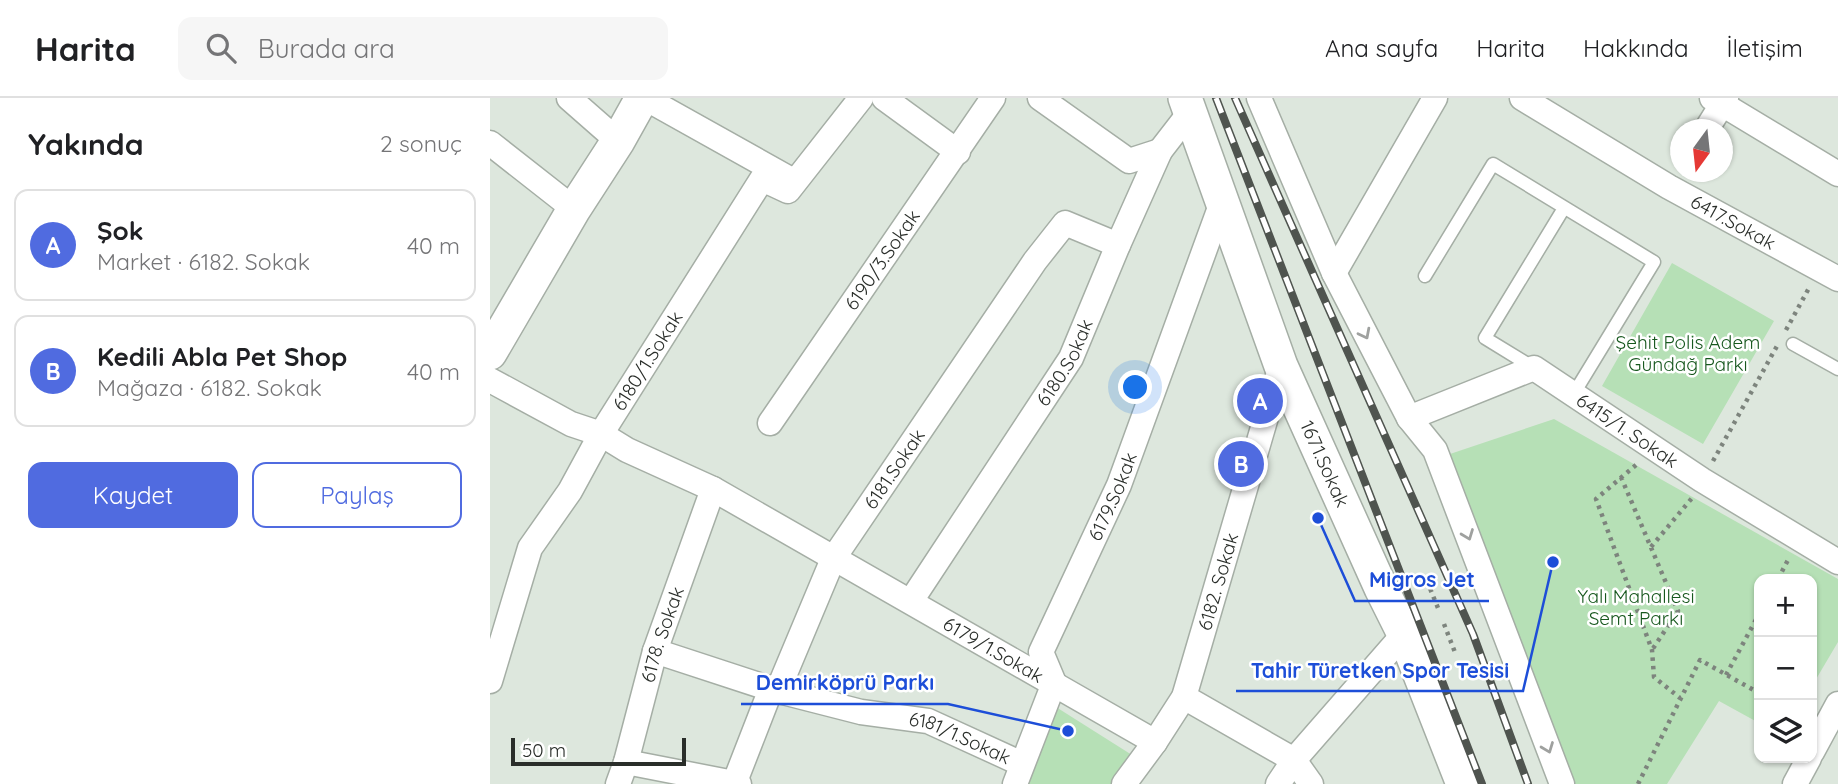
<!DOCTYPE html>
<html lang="tr">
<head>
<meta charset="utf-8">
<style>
	body { margin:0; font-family:Quicksand,sans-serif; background:#f6f6f6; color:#202124 }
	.controls { position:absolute; right:21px; bottom:21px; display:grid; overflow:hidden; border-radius:14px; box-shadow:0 2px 5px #0004 }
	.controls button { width:63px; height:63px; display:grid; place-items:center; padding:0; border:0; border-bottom:2px solid #e0e0e0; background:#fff; color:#202124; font:35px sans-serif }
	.compass { position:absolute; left:1180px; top:21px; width:63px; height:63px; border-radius:50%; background:#fff; box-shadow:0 2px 5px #0004; rotate:195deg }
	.scale { position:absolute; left:21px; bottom:18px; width:175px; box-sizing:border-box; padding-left:7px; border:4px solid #2a2e2a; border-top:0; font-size:19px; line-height:24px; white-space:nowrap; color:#2a2e2a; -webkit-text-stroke:5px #fff; paint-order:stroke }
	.you { position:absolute; left:646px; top:290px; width:24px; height:24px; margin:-18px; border:5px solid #fff; border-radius:50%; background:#1a73e8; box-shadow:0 0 0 10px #1a73e833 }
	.badge { display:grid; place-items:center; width:46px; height:46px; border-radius:50%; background:#506be0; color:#fff; font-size:23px; font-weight:700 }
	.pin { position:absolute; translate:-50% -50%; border:4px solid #fff; box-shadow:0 2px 7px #0006 }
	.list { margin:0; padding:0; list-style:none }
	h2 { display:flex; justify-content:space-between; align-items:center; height:91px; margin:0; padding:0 28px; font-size:30px }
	h2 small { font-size:23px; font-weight:400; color:#757577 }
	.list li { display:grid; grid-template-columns:46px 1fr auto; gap:21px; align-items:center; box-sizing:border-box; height:112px; margin:0 14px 14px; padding:0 14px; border:2px solid #e0e0e0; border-radius:14px }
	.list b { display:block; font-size:26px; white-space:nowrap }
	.list p { margin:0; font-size:23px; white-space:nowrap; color:#757577 }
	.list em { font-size:23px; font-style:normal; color:#757577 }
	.actions { display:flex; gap:14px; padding:21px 28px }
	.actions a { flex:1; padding:16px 0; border:2px solid #506be0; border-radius:14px; text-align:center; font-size:24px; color:#506be0 }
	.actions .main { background:#506be0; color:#fff }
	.icon { flex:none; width:38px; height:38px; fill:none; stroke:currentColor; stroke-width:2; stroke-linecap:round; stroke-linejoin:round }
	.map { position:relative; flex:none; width:1348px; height:686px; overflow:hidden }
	header { display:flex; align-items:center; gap:42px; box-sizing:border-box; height:98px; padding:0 35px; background:#fff; border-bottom:2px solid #e0e0e0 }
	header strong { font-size:33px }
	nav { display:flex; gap:38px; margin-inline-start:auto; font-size:24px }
	.search { width:490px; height:63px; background:#f6f6f6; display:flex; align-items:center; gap:18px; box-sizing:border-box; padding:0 24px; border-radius:14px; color:#757577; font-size:26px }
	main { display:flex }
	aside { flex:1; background:#fff }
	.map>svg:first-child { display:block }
	.green { fill:#b6e0b6 }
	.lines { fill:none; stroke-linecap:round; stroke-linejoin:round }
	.lane-casing { stroke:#a5aea5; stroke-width:15 }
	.street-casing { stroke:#a5aea5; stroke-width:27 }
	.secondary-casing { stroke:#a5aea5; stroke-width:36 }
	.path { stroke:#7d847d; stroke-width:4.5; stroke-dasharray:3.5 5; stroke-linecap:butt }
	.lane { stroke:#fff; stroke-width:12 }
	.street { stroke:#fff; stroke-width:24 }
	.secondary { stroke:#fff; stroke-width:33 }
	.rail-casing { stroke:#4f544f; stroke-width:8 }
	.rail { stroke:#fff; stroke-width:5; stroke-dasharray:16; stroke-linecap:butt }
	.oneway { stroke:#9fa19f }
	.labels { text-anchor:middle; stroke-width:5; stroke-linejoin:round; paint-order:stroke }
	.street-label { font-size:19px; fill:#2a2e2a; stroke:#fff }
	.park-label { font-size:19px; fill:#17581e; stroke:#fff }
	.leader { fill:none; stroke:#1d4ed8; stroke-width:2.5 }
	.callout-dot { fill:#1d4ed8; stroke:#fff; stroke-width:2.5 }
	.callout-label { font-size:21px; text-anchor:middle; font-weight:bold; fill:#1d4ed8; stroke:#fff; stroke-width:5; stroke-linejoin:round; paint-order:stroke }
</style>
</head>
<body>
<header>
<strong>Harita</strong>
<div class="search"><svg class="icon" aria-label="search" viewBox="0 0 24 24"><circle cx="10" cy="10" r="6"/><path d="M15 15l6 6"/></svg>Burada ara</div>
<nav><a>Ana sayfa</a><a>Harita</a><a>Hakkında</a><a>İletişim</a></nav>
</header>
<main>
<aside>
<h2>Yakında<small>2 sonuç</small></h2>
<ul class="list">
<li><span class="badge">A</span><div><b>Şok</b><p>Market · 6182. Sokak</p></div><em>40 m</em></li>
<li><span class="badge">B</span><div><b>Kedili Abla Pet Shop</b><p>Mağaza · 6182. Sokak</p></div><em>40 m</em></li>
</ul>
<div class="actions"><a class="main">Kaydet</a><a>Paylaş</a></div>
</aside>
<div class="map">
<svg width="1348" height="686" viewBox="0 0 1348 686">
	<rect width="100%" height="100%" fill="#dde7dd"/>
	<!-- green -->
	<path class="green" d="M1182,165l102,58 -71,123 -101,-58z
		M1064,321l284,160v63l-26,44v-107h-53v144l-40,-22 -52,83h-96l-124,-329z
		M566,609l76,48 -19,29h-100z"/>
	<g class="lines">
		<!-- lane casing -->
		<g class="lane-casing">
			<path id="lane" d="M935,178l68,-112 161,98 -81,133
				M1303,246l45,25
				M1044,270l-49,-30 79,-130"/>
		</g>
		<!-- street casing -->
		<g class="street-casing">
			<g id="street">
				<path d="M79,0l49,43"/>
				<path d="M155,0l143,80"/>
				<path d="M394,0l74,54"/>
				<path d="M550,0l89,63 31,-10"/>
				<path d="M769,0l75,175 75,145 26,32 127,334"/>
				<path id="s1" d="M1032,0l147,89 169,92"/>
				<path d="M1222,0l126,76"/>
				<path d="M1216,32l20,-32"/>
				<path d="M0,45l84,66"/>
				<path d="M844,175l101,-175"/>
				<path id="s2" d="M0,282l81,44 30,10 26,16 86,39 442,253"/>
				<path id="s3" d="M919,320l125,-50 168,112 136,82"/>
				<path id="s4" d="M280,325l223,-325"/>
				<path id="s5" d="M421,503l160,-243 47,-113 42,-94 31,-40"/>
				<path id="s6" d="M165,553l116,38 90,23 67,9 94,43"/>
				<path id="s7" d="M0,583l40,-133 40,-57 31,-57 161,-255 26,12 73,-93"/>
				<path d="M694,599l110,63 17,24"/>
				<path d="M1322,654l26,-48"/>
				<path d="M136,664l113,22"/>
				<path id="s8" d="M128,686l8,-22 29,-111 58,-162"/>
				<path id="s9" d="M244,686l37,-95 10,-6 52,-124 202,-298 30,-38 53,22"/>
				<path id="s10" d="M525,686l39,-101 -13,-31 78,-167 103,-283"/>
				<path id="s11" d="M634,686l31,-42 29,-45 97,-331"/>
				<path d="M788,686l16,-24 110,-126"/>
				<path d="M1305,686l14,-26"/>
			</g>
		</g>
		<!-- secondary casing -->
		<g class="secondary-casing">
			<g id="secondary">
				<path id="s12" d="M695,0l96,268 100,222 23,46 59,150"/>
				<path d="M0,255l84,-144 44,-68 24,-43"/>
			</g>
		</g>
		<!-- path -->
		<path class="path" d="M1296,232l23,-42
			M1223,363l64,-115
			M1146,367l-40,34 56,151 2,27 26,21
			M1131,379l57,134 -26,39
			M1161,449l41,-49
			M1288,481l11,-21
			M937,483l11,27
			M954,526l12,31
			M1236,577l33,-61
			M1148,686l62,-124 59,33"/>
		<!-- lane -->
		<use href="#lane" class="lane"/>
		<!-- street -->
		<use href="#street" class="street"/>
		<!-- secondary -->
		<use href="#secondary" class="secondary"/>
		<!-- rail casing -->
		<g class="rail-casing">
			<path id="rail" d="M726,0l266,686
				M745,0l238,536 55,150"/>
		</g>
		<!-- rail -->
		<use href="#rail" class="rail"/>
	</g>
	<!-- one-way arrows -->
	<defs><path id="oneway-chevron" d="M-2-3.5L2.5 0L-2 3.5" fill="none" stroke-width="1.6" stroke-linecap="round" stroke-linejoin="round" transform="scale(1.75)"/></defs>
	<g class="oneway">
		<use href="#oneway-chevron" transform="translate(875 236) rotate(63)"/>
		<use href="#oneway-chevron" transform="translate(978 437) rotate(69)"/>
		<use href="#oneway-chevron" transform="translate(1058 650) rotate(69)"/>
	</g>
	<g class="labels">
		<!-- street labels -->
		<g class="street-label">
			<text dy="7" stroke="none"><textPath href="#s1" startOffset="245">6417.Sokak</textPath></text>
			<text dy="7" stroke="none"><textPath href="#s4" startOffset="198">6190/3.Sokak</textPath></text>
			<text dy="7" stroke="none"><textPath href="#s7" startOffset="360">6180/1.Sokak</textPath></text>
			<text dy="7" stroke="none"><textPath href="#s5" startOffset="284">6180.Sokak</textPath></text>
			<text dy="7" stroke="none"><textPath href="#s3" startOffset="247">6415/1. Sokak</textPath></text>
			<text dy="7" stroke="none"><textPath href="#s12" startOffset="392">1671.Sokak</textPath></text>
			<text dy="7" stroke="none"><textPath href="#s9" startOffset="357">6181.Sokak</textPath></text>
			<text dy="7" stroke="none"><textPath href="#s10" startOffset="313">6179.Sokak</textPath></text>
			<text dy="7" stroke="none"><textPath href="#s11" startOffset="226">6182. Sokak</textPath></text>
			<text dy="7" stroke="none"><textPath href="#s8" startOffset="156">6178. Sokak</textPath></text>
			<text dy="7" stroke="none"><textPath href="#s2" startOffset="572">6179/1.Sokak</textPath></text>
			<text dy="7" stroke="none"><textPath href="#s6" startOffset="318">6181/1.Sokak</textPath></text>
		</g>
		<!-- park labels -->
		<g class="park-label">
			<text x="1198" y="251">Şehit Polis Adem<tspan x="1198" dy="22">Gündağ Parkı</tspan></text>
			<text x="1146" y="505">Yalı Mahallesi<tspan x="1146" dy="22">Semt Parkı</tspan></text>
		</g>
	</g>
	<!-- callouts -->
	<path class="leader" d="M828 420L865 503H999M1063 464L1033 593H746M578 633L458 606H251"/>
	<g class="callout-dot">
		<circle cx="828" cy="420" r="7"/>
		<circle cx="1063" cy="464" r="7"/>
		<circle cx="578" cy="633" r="7"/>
	</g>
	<g class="callout-label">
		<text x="932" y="489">Migros Jet</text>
		<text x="890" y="580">Tahir Türetken Spor Tesisi</text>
		<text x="355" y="592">Demirköprü Parkı</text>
	</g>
</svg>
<div class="controls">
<button>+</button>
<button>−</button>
<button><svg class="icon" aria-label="layers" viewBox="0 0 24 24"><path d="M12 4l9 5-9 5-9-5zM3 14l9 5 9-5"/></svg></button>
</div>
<svg class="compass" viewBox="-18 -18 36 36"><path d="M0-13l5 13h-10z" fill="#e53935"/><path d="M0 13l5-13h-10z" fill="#757577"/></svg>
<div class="scale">50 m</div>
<div class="you"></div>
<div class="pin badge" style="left:770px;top:303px">A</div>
<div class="pin badge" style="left:751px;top:366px">B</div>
</div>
</main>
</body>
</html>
